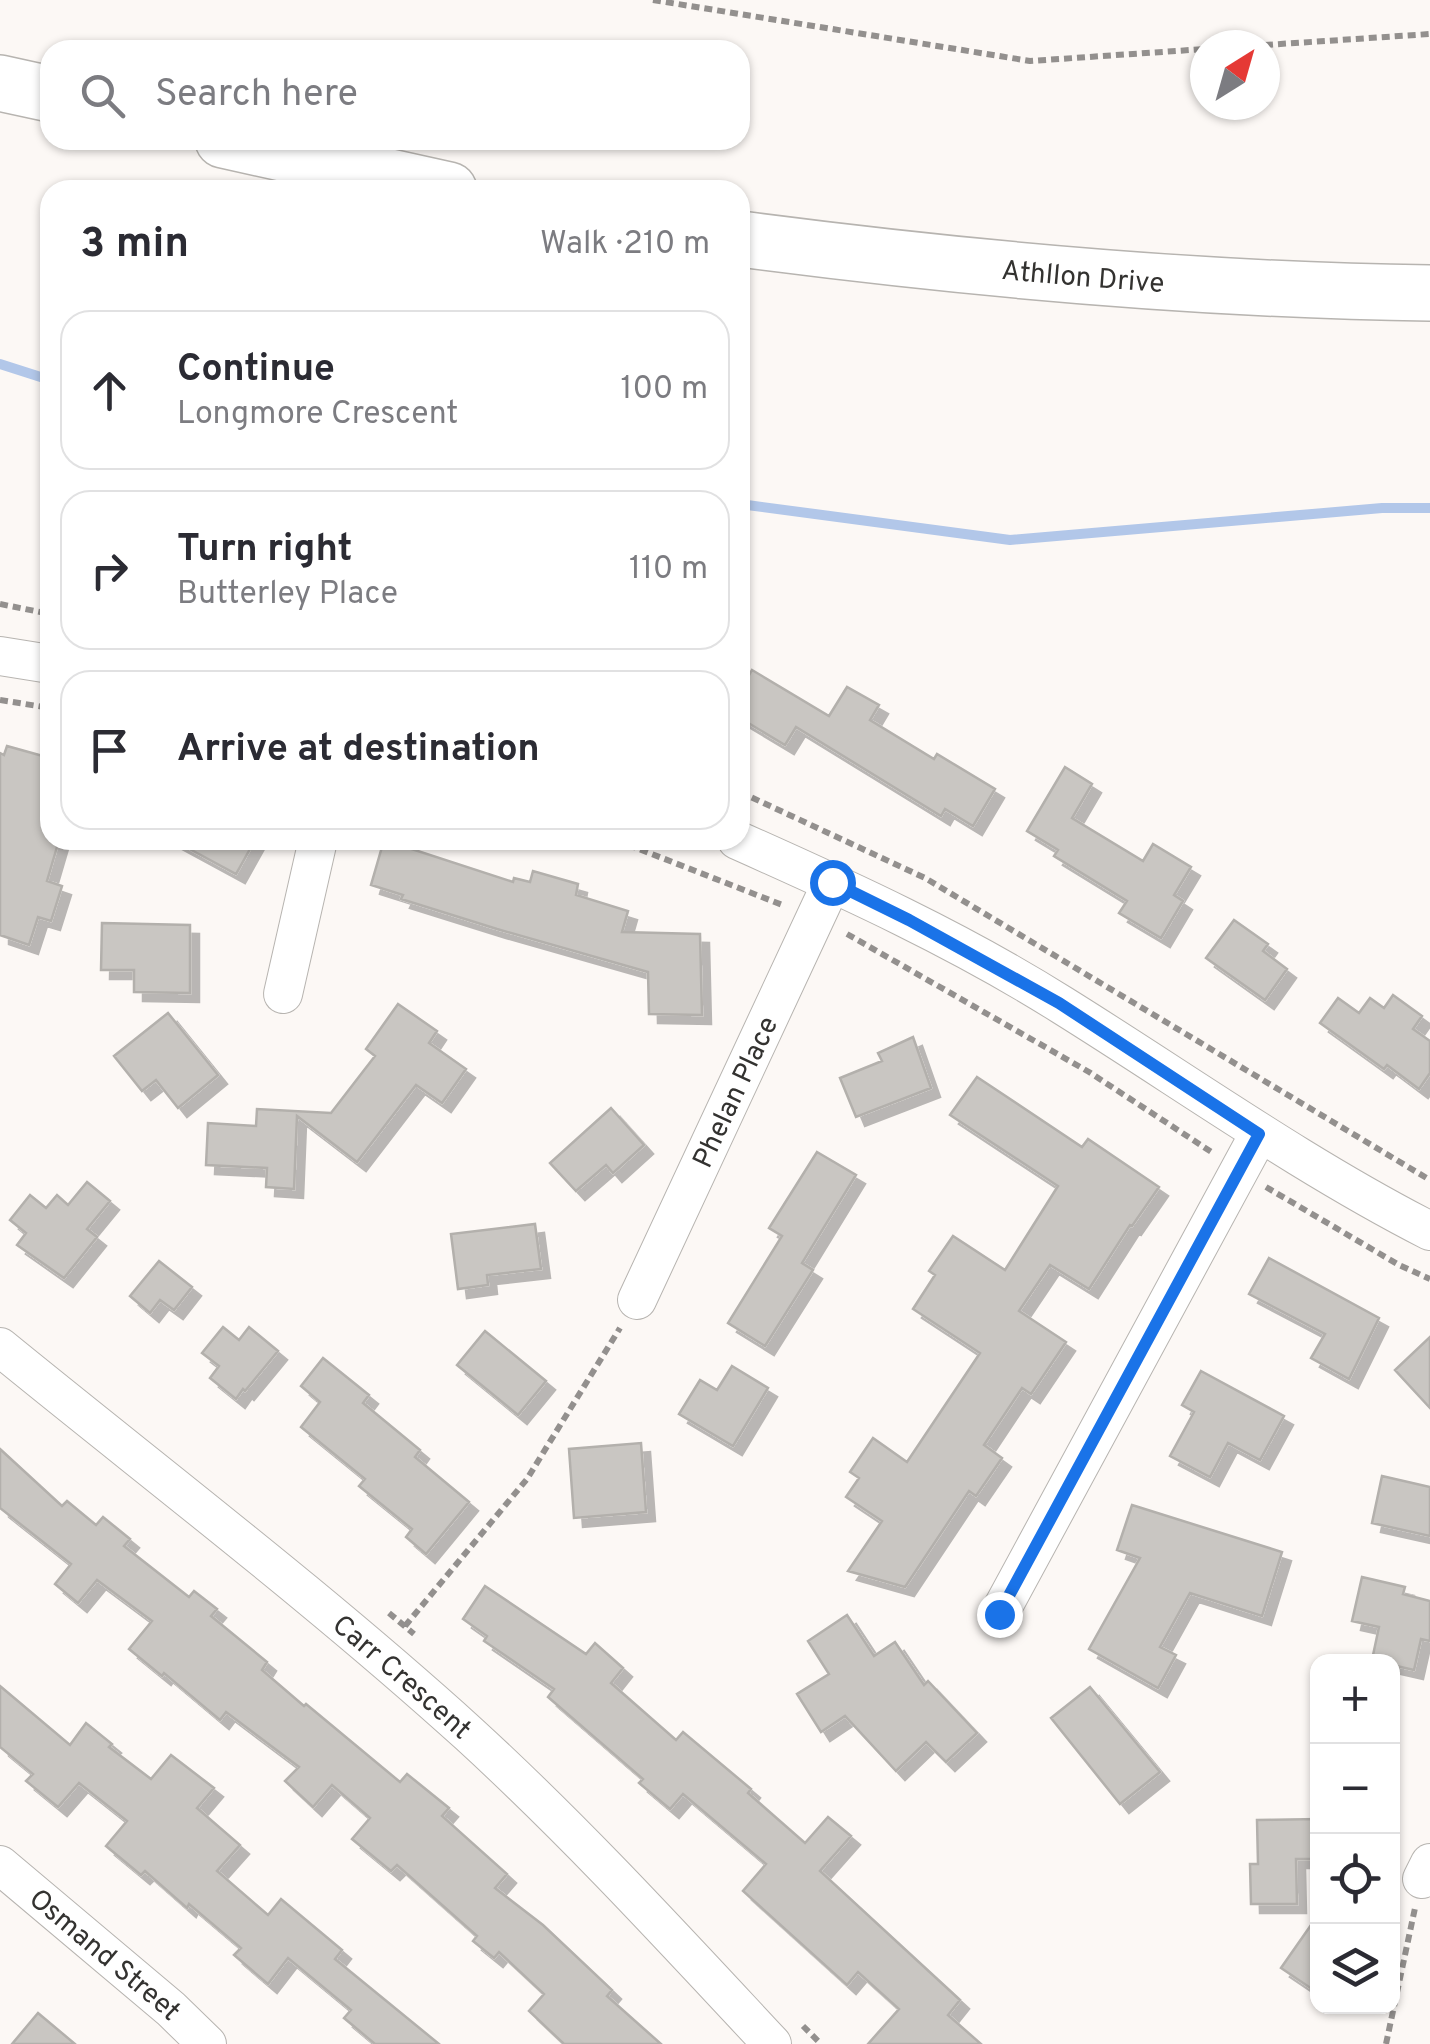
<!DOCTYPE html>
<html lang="en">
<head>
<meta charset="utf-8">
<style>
	body { margin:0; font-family:Overpass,sans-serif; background:#f7f7f7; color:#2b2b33 }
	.controls { position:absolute; right:30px; bottom:30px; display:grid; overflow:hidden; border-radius:20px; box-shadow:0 2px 8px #0004 }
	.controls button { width:90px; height:90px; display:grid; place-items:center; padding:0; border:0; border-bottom:2px solid #e1e1e2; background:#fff; color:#2b2b33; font:50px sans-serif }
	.compass { position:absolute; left:1190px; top:30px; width:90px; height:90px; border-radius:50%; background:#fff; box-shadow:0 2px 8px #0004; rotate:37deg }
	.stop { position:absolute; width:30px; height:30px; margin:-22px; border:8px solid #1a73e8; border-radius:50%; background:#fff }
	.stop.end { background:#1a73e8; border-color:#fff; box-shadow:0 2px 10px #0008 }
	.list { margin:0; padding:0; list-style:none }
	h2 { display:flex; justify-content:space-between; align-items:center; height:130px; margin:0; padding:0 40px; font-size:42px }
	h2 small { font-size:32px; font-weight:400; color:#7c7c81 }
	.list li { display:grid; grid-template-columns:65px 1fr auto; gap:30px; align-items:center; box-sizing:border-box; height:160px; margin:0 20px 20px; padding:0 20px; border:2px solid #e1e1e2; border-radius:30px }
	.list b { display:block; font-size:38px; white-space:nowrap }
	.list p { margin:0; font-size:32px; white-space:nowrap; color:#7c7c81 }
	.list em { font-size:32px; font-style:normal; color:#7c7c81 }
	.icon { flex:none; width:55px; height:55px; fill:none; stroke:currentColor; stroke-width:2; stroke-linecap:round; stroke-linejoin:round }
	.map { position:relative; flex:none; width:1430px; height:2044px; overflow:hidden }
	.search { position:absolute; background:#fff; box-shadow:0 2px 8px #0004; left:40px; top:40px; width:710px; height:110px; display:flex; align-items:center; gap:25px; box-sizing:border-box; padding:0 35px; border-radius:30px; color:#7c7c81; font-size:38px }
	.panel { position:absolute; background:#fff; box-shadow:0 2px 8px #0004; left:40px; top:180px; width:710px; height:670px; border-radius:30px }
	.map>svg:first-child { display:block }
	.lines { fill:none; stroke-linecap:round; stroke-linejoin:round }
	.stream { stroke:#b2c7e9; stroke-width:10 }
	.building { fill:#c9c6c2; stroke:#b3b0ac; stroke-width:2.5; filter:url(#shadow) }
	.minor-casing { stroke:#b7b4b0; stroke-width:40 }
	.primary-casing { stroke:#b7b4b0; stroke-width:58 }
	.path { stroke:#93908e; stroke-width:6; stroke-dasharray:8 5; stroke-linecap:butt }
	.minor { stroke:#fff; stroke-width:38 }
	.primary { stroke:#fff; stroke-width:55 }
	.route { stroke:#1a73e8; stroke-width:12 }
	.labels { text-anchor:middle; stroke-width:9; stroke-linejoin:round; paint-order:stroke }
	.street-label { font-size:28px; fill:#333230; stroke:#fff }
</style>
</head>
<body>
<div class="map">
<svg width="1430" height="2044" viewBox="0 0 1430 2044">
	<defs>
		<filter id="shadow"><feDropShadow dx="9" dy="9" stdDeviation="0" flood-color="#0004"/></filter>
	</defs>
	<rect width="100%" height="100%" fill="#fcf8f5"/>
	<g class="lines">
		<!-- stream -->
		<path class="stream" d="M0,364l50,16
			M740,504l270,36 372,-32h48"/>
	</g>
	<!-- building -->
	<path class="building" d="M752,670l77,46 18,-29 32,18 -9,15 64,39 3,-5 58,35 -22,37 -28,-17 -4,7 -145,-89 -11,18 -45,-27v-27z
		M7,746l43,12v82h9l-12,41 15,5 -11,35 -13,-4 -9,28 -29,-10v-182l4,2z
		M1065,767l27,17 -20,34 71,43 10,-17 38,23 -17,28 9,6 -22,37 -42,-25 8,-12 -73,-45 4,-6 -31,-19z
		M173,840h82l-19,34z
		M384,840l129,42 1,-4 16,4 3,-11 45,13 -2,11 52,16 -6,21 78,2 2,81 -53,-1 -1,-42 -151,-43 -96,-30 2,-4 -32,-10z
		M1234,920l34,24 -5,7 24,18 -22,31 -59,-42z
		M102,923l88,2v68l-56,-1v-22h-33z
		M1393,995l29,21 -9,13 17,12v32l-11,16 -32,-24 -3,4 -64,-46 18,-25 21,15 11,-15 14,10z
		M398,1004l39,27 -8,12 37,26 -24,34 -26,-18 -59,77 -60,-46 -3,73 -28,-2 1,-19 -61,-3 2,-42 48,3 1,-17 74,4 44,-57 -9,-7z
		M168,1013l50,62 -40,33 -22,-28 -14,11 -28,-35z
		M913,1037l18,51 -75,29 -16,-39 42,-17 -4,-8z
		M977,1077l105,70 6,-8 71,48 -27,39 -2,-1 -41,64 -39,-24 -31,46 47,31 -35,52 -9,-6 -38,57 18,13 -26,38 -7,-5 -64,96 -57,-16 34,-50 -36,-24 13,-19 -9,-6 23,-34 34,24 73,-109 -67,-44 22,-34 -6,-4 24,-35 52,34 53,-84 -108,-71z
		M611,1108l33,37 -31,28 -7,-8 -30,26 -26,-28z
		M817,1152l39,23 -54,88 11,7 -48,76 -37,-23 54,-87 -13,-8z
		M87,1182l23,19 -23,28 10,8 -33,41 -47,-33 9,-12 -16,-13 20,-25 16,13 11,-13 11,10z
		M535,1224l6,45 -54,6 1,10 -30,4 -7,-55z
		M1269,1258l110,60 -30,61 -38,-21 14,-24 -76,-40z
		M159,1261l33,26 -18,23 -14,-10 -10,13 -20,-17z
		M223,1327l16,13 10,-13 29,24 -33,40 -2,-2 -7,10 -26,-21 9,-12 -17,-13z
		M485,1331l61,50 -28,34 -61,-50z
		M1430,1337v71l-35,-38z
		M323,1358l46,37 -6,8 57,47 -5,7 54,45 -43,52 -20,-17 6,-8 -53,-43 6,-7 -64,-52 19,-25 -19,-16z
		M732,1366l36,22 -35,58 -54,-32 21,-34 17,10z
		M1201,1371l83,45 -24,44 -32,-17 -18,34 -40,-21 24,-44 -12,-7z
		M641,1443l5,69 -72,6 -5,-69z
		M0,1449l62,57 5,-5 29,24 7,-8 27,22 -6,7 65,51 5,-6 23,18 -6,7 56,46 -5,8 42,36 2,-2 94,78 7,-8 42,34 -7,8 65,58 -12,14 48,37 69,65 -5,6 54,48h-97l-35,-33 15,-17 -45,-42 -5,6 -21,-17 4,-5 -80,-71 -6,6 -39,-32 18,-21 -38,-33 -19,22 -28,-26 14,-14 -73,-55 -6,8 -56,-47 -2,3 -33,-27 23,-28 -55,-41 -19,23 -23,-19 16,-20 -71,-56z
		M1382,1476l48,11v49l-58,-13z
		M1132,1505l150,47 -20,64 -72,-23 -30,54 16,8 -18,33 -69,-39 51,-91 -23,-8z
		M1362,1577l43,10 -2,7 27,7v40l-9,-2 -7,31 -22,-5v-3l-20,-2 7,-33 -27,-6z
		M485,1586l101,68 9,-11 28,25 -12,15 65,57 7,-8 68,57 -3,4 57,50 23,-26 23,19 -31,35 140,129 -12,15 33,29h-113l31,-35 -41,-37 -11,13 -104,-94 23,-27 -83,-70 -13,15 -31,-26 4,-4 -95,-82 6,-8 -70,-48 3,-5 -24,-17z
		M847,1615l27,41 21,-14 29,43 4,-4 49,52 -31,29 -20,-20 -30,29 -51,-55 -24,16 -24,-38 32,-20 -21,-33z
		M0,1686l70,59 16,-22 26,21 -3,3 42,32 20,-24 43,33 -17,20 43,37 -23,26 51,44 13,-16 61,51 -7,9 104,85h-64l-31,-26 7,-8 -63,-52 -20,26 -34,-29 7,-7 -52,-44 -2,4 -42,-37 -4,4 -35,-29 21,-25 -48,-38 -21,24 -32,-26 7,-7 -33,-27z
		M1090,1687l70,85 -40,32 -69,-86z
		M1318,1819v40h-22l1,45h-46l-1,-40h8l-1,-44z
		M1318,1915v78l-37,-25z
		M38,2013l37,31h-63z"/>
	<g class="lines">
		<!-- minor casing -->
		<g class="minor-casing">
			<g id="minor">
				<path d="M0,656l50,8"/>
				<path d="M737,840c110,49 222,100 325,165 122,76 239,160 368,226"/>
				<path d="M283,994l35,-154"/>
				<path id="s1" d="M637,1300l195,-418"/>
				<path id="s2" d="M0,1347c157,128 319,251 469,387 107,98 204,204 303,310"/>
				<path d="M999,1614l260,-480"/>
				<path id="s3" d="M0,1865l171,144 36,35"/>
				<path d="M1422,1879l8,-16"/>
			</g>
		</g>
		<!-- primary casing -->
		<g class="primary-casing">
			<g id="primary">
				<path d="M0,83l50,11"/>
				<path d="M223,140l226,50"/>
				<path id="s4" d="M740,239c229,30 459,51 690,54"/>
			</g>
		</g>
		<!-- path -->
		<path class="path" d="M653,0l377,61 175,-12
			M1265,45l165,-11
			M0,604l50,10
			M0,700l50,8
			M740,792l185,86 505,302
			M616,840l169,66
			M847,934l242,138 124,81
			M1266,1187l133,78 31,14
			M389,1613l25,21
			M405,1626l122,-147 93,-151
			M803,2026l18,18
			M1386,2044l29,-136"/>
		<!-- minor -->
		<use href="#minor" class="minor"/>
		<!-- primary -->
		<use href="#primary" class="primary"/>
	</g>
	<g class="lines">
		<!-- route -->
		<path class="route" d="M832,882l77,38 150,83 200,131 -260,480"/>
	</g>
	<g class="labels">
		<!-- street labels -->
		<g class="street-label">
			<text dy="10" stroke="none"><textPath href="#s4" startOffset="345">Athllon Drive</textPath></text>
			<text dy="10" stroke="none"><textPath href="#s1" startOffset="230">Phelan Place</textPath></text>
			<text dy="10" stroke="none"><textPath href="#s2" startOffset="520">Carr Crescent</textPath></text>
			<text dy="10" stroke="none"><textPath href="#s3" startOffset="138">Osmand Street</textPath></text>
		</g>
	</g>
</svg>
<div class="controls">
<button>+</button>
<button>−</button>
<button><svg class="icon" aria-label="locate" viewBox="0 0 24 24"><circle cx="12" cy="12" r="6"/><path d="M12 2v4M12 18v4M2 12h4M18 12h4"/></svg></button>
<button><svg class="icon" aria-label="layers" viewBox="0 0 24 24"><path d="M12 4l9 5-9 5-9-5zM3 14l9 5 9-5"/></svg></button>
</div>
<svg class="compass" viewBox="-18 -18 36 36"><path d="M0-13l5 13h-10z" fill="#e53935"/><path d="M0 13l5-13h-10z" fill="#7c7c81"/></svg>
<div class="stop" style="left:832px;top:882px"></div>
<div class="stop end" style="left:999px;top:1614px"></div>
<div class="search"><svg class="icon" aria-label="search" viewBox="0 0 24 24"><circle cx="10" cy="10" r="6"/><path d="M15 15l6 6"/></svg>Search here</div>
<section class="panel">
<h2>3 min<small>Walk · 210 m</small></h2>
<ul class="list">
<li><svg class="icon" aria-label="ahead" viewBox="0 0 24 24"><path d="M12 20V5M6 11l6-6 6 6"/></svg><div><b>Continue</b><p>Longmore Crescent</p></div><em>100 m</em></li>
<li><svg class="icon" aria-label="right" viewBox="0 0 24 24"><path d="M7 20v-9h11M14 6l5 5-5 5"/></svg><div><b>Turn right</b><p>Butterley Place</p></div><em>110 m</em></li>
<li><svg class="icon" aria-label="arrive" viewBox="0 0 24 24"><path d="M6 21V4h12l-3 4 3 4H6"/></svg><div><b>Arrive at destination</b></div></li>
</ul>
</section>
</div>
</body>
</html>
